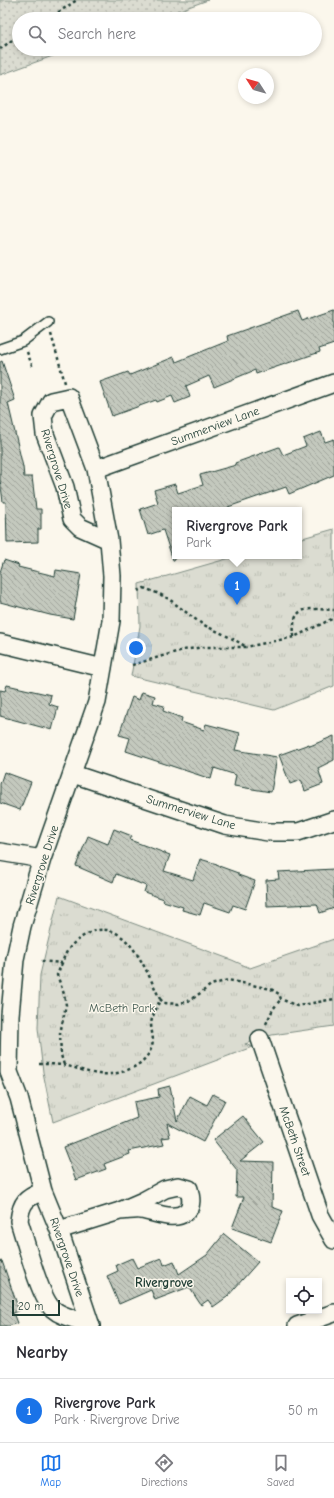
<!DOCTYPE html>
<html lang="en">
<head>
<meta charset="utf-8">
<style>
	body { margin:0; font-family:"Comic Neue",sans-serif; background:#f7f7f7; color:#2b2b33 }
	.controls { position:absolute; right:12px; bottom:12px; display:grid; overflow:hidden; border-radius:0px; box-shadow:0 2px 6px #0003 }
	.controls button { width:36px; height:36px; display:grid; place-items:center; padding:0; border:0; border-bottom:1px solid #e1e1e2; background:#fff; color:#2b2b33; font:20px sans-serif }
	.compass { position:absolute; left:238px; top:68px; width:36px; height:36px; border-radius:50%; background:#fff; box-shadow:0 2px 6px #0003; rotate:306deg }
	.scale { position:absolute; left:12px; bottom:10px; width:48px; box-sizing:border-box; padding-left:4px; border:2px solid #1f3d34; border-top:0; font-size:11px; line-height:14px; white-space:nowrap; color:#1f3d34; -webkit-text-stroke:3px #fbf7ec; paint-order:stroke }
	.you { position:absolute; left:136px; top:648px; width:14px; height:14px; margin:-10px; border:3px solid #fff; border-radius:50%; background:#1a73e8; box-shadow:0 0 0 6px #1a73e833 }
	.badge { display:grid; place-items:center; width:26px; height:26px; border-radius:50%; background:#1a73e8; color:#fff; font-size:13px; font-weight:700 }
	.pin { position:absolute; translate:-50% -33px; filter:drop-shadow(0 1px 2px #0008) }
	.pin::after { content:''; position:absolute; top:21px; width:14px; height:12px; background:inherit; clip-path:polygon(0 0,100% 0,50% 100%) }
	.popup { position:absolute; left:172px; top:507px; width:130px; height:52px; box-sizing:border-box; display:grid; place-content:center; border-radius:0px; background:#fff; filter:drop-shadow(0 1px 3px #0005); font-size:13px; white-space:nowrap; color:#7c7c81 }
	.popup b { font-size:15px; color:#2b2b33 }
	.popup::after { content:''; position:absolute; left:50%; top:100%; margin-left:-8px; border:8px solid transparent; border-top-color:#fff }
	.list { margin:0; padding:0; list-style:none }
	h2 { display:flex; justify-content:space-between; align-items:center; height:52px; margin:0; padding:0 16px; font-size:17px }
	h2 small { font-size:13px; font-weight:400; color:#7c7c81 }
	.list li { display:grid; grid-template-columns:26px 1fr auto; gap:12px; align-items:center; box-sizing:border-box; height:64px; padding:0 16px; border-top:1px solid #e1e1e2 }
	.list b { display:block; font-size:15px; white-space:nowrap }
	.list p { margin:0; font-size:13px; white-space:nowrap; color:#7c7c81 }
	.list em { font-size:13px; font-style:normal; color:#7c7c81 }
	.icon { flex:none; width:22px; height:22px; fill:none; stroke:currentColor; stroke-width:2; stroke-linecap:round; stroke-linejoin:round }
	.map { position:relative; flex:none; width:334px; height:1326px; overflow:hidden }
	.search { position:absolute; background:#fff; box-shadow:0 2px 6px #0003; left:12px; right:12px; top:12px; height:44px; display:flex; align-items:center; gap:10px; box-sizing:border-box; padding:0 14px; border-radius:22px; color:#7c7c81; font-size:15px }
	.sheet { height:116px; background:#fff }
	nav { display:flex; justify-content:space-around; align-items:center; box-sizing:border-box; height:56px; border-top:1px solid #e1e1e2; background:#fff; font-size:11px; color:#7c7c81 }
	nav a { display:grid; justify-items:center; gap:2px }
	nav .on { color:#1a73e8 }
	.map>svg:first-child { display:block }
	.grass { fill:url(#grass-dots); stroke:#7d8c82 }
	.park { fill:url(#park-tufts); stroke:#7d8c82 }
	.building { fill:url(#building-back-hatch); stroke:#1f3d34 }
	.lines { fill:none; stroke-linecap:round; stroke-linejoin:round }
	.service-casing { stroke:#1f3d34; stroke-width:12 }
	.minor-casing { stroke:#1f3d34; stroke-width:20 }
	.path { stroke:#1f3d34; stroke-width:2.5; stroke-dasharray:3 3; stroke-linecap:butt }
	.service { stroke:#fbf7ec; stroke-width:9 }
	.minor { stroke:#fbf7ec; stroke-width:17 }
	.labels { text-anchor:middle; stroke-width:3; stroke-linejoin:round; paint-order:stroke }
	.street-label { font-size:12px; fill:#1f3d34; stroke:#fbf7ec }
	.park-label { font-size:12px; fill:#455d53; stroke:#fbf7ec }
	.neighbourhood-label { font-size:13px; font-weight:bold; fill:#1f3d34; stroke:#fbf7ec }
</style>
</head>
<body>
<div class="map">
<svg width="334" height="1326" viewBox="0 0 334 1326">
	<defs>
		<pattern id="grass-dots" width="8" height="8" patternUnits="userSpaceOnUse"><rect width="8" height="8" fill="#dbdcd1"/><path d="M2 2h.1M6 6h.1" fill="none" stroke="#bcbeb4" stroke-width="1.8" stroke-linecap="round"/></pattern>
		<pattern id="park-tufts" width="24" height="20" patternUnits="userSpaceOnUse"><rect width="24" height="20" fill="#dbdcd1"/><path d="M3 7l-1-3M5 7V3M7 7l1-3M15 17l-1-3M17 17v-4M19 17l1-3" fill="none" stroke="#bcbeb4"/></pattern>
		<pattern id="building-back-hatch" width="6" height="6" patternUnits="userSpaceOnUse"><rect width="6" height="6" fill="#c4c9be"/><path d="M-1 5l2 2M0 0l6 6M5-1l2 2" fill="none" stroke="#9fa49b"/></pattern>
	</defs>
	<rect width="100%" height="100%" fill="#fbf7ec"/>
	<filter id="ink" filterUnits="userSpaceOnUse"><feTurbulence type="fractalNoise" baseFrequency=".025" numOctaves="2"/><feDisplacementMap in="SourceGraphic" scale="8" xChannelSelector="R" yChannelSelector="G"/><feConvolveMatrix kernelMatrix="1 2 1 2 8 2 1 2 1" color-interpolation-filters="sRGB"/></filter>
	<g filter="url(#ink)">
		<!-- grass -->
		<path class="grass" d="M0,0h208l-53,19h-136v30h53l-72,26z"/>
		<!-- park -->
		<path class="park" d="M334,529v157l-60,24 -143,-34 9,-50 -1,-42 98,-28h62v-17z
			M59,896l173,64 18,8 84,-29v87l-62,9 -27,9 7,3 -199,75 -10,-50 -5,-44 2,-53z"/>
		<!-- building -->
		<path class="building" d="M334,310v34l-15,5 1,3 -64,22 -1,-4 -41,17 -5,-11 -23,10 4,11 -15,6 -3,-7 -15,6 -1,-2 -44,16 -12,-34 28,-10 2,3 44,-18 2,5 52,-21 -1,-5 71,-25 4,10z
			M2,361l13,39 -7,3 15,64 1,10h8l4,32h5v20h-3v13l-31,1 -1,-41h-3l-3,-23v-117z
			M321,432l4,10 9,-3v36l-45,19 -3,-7 -58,20v3h-53v50h-2l-10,-30 -15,5 -8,-26 18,-6 -4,-13 21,-6 3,9 25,-8 -3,-10 36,-10 -1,-2 44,-16 4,8 23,-9 -3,-7z
			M4,560l15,5 -1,2 37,9 1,-6 25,4 -8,45 -23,-4 -50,-13v-30z
			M7,685l44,10 -2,9 9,3 -6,23 -52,-14v-26l5,1z
			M142,692l13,4 -2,7 11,3 -1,5 19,7 -1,4 23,8 2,-6 34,9 -5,17 42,7 -6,35 -37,-6 2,-11 -22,-7 -3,11 -85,-28 4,-13 -11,-3 13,-38 7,3z
			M334,736v24l-16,8 5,16 -18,7 -4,-11 -11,4 -11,-29 30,-11 1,2z
			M4,772l27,10 -11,28 -20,-7v-19z
			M114,829l18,7 -2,4 40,15 -6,16 29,9 7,-21 17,5 -1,1 22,8v2l17,6 -10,28 -12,-4 -3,7 -26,-9 -4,12 -18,-5 1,-3 -20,-6 1,-2 -20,-7 2,-6 -30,-12 -3,8 -37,-16 12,-30 20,8z
			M334,869v39l-14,5 -3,-9 -50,2 -1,-26 13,-1 -1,-7z
			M170,1086l7,35 13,-25 17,9 6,-11 12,6 -22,42 -36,-19 3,14 -8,1 2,6 -35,7 1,3 -26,10 2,5 -30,11 -13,-33 74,-29 -3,-16 25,-5 -1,-8z
			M243,1116l21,26 -24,19 33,1 -1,45 11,4 -12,31 -39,-14 12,-31h-8l1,-27 -24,-30z
			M224,1234l34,28 -31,35 -14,10 -5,-7 -7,5 -12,-18 -34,13 -4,-10 -32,14 -12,-28 11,-5 -2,-6 16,-7 5,10 25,-10 2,7 10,-4 5,13 28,-19z
			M2,1261l17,49 -6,3 4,10 -8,3h-9v-64z"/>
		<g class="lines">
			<!-- service casing -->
			<g class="service-casing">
				<path id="service" d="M0,349l23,-8 25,-19"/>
			</g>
			<!-- minor casing -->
			<g class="minor-casing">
				<path id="minor" d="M96,469l238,-86
					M0,643l103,25
					M73,774l152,51 43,7h30l36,-12
					M0,852l42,7
					M260,1039l60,176 14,25
					M43,1191c-17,7 -22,11 -24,30 6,18 21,78 34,88 10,9 25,10 37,15
					M59,1230l61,-19 23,-10 22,-12 13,-3 11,3c2,8 4,17 -3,23 -13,10 -30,0 -45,-2 -6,-1 -14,1 -21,1
					M91,1326l-32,-96 -16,-39 -24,-93 -10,-26 1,-57 5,-56 7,-33 20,-67 55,-157 14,-81 1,-45 -3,-36 -13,-71 -27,-72 -18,4 -8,15 2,18 20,53 7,32 8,8 29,13
					M297,1326l37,-13"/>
			</g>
			<!-- path -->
			<path class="path" d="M48,19l29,-19
				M0,49l19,-14
				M51,334l14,49
				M27,352l6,16
				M138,591l6,-3c8,3 16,6 23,10 12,8 23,18 35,26 15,8 30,13 44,23
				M294,637c-3,-34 14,-28 40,-27
				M132,665l51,-15 21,-3h42l48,-10 40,-19
				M62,963l-5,12 7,19 2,11 -6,29 1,21 3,10
				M160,999l4,4 15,1 12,-4 20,-15 17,-5 43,9 8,5 2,5 16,7 37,-7
				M266,1024l7,-15 8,-10
				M39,1064c9,0 19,0 28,2 10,2 21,7 32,8 20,2 47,-7 53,-28 3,-9 -3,-18 0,-27 2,-7 6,-13 8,-20 -13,-26 -34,-86 -73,-65 -14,8 -20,14 -25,29l-21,-2"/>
			<!-- service -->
			<use href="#service" class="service"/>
			<!-- minor -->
			<use href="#minor" class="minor"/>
		</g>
	</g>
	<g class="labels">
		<!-- street labels -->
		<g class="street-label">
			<text transform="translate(215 426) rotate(-20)" y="4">Summerview Lane</text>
			<text transform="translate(57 469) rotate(73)" y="4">Rivergrove Drive</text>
			<text transform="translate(191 812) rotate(17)" y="4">Summerview Lane</text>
			<text transform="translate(42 865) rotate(-72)" y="4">Rivergrove Drive</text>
			<text transform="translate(295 1141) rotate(71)" y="4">McBeth Street</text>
			<text transform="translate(67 1257) rotate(71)" y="4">Rivergrove Drive</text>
		</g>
		<!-- park labels -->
		<g class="park-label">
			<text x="122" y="1012">McBeth Park</text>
		</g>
		<!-- neighbourhood labels -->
		<g class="neighbourhood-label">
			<text x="164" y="1287">Rivergrove</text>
		</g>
	</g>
</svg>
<div class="controls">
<button><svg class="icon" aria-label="locate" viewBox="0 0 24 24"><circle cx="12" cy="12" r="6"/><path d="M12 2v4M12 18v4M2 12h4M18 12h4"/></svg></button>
</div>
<svg class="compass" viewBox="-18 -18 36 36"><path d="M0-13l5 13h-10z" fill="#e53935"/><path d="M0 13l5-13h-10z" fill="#7c7c81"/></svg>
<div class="scale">20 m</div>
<div class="you"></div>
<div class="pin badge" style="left:237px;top:605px">1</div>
<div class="popup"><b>Rivergrove Park</b>Park</div>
<div class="search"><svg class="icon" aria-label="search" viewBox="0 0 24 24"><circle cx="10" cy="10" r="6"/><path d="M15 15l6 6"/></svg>Search here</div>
</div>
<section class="sheet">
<h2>Nearby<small></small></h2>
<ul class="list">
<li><span class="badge">1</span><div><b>Rivergrove Park</b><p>Park · Rivergrove Drive</p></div><em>50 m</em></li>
</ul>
</section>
<nav>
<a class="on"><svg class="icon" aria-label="map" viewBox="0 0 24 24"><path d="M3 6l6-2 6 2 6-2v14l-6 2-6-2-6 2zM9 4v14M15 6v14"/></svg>Map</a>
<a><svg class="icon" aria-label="directions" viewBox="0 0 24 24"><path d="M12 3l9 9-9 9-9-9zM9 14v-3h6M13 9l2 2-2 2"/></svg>Directions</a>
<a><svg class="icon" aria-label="saved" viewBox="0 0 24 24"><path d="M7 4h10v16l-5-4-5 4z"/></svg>Saved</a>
</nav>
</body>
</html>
